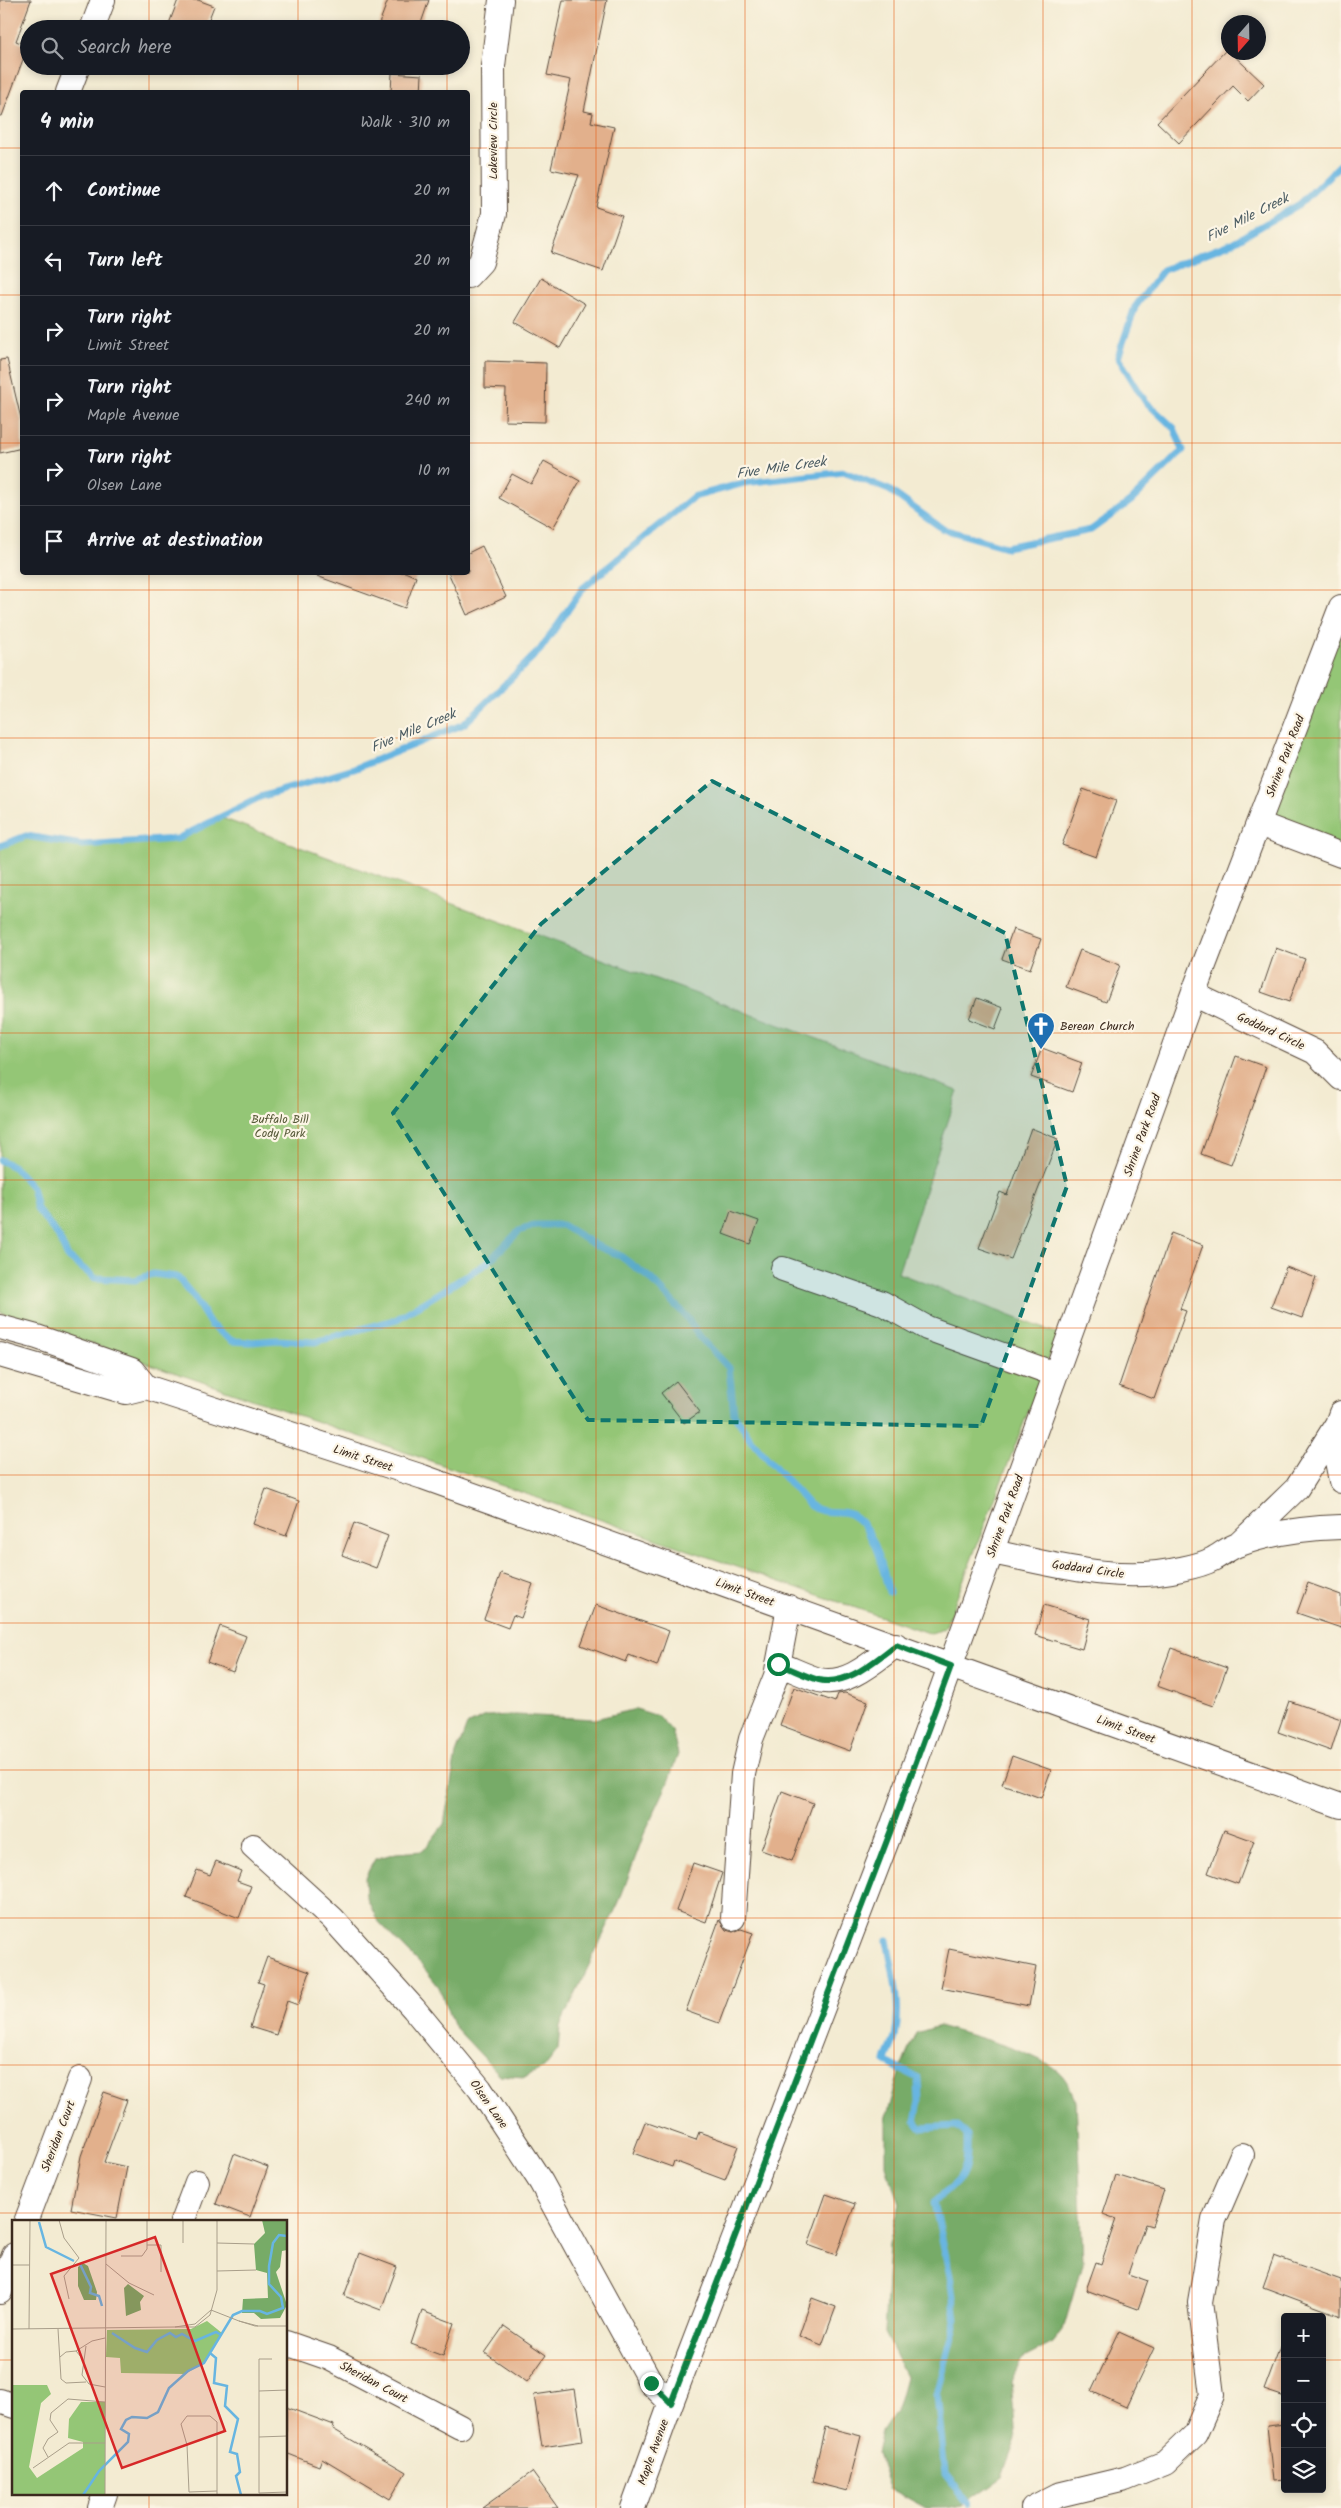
<!DOCTYPE html>
<html lang="en">
<head>
<meta charset="utf-8">
<style>
	body { margin:0; font-family:Kalam,sans-serif; background:#20242c; color:#f1f3f6 }
	.controls { position:absolute; right:15px; bottom:15px; display:grid; overflow:hidden; border-radius:5px; box-shadow:0 2px 8px #0003 }
	.controls button { width:45px; height:45px; display:grid; place-items:center; padding:0; border:0; border-bottom:1px solid #363941; background:#171b24; color:#f1f3f6; font:25px sans-serif }
	.compass { position:absolute; left:1221px; top:15px; width:45px; height:45px; border-radius:50%; background:#171b24; box-shadow:0 2px 8px #0003; rotate:200deg }
	.stop { position:absolute; width:15px; height:15px; margin:-11px; border:4px solid #0b8043; border-radius:50%; background:#fff }
	.stop.end { background:#0b8043; border-color:#fff; box-shadow:0 1px 5px #0008 }
	.list { margin:0; padding:0; list-style:none }
	h2 { display:flex; justify-content:space-between; align-items:center; height:65px; margin:0; padding:0 20px; font-size:21px }
	h2 small { font-size:16px; font-weight:400; color:#9ea1a6 }
	.list li { display:grid; grid-template-columns:32px 1fr auto; gap:15px; align-items:center; box-sizing:border-box; height:70px; padding:0 20px; border-top:1px solid #363941 }
	.list b { display:block; font-size:19px; white-space:nowrap }
	.list p { margin:0; font-size:16px; white-space:nowrap; color:#9ea1a6 }
	.list em { font-size:16px; font-style:normal; color:#9ea1a6 }
	.icon { flex:none; width:28px; height:28px; fill:none; stroke:currentColor; stroke-width:2; stroke-linecap:round; stroke-linejoin:round }
	.map { position:relative; flex:none; width:1341px; height:2508px; overflow:hidden }
	.search { position:absolute; background:#171b24; box-shadow:0 2px 8px #0003; left:20px; top:20px; width:450px; height:55px; display:flex; align-items:center; gap:12px; box-sizing:border-box; padding:0 18px; border-radius:28px; color:#9ea1a6; font-size:19px }
	.panel { position:absolute; background:#171b24; box-shadow:0 2px 8px #0003; left:20px; top:90px; width:450px; height:485px; border-radius:5px }
	.map>svg:first-child { display:block }
	.green { fill:#94c676; stroke:#68784a }
	.forest { fill:#77ab67; stroke:#596a42 }
	.lines { fill:none; stroke-linecap:round; stroke-linejoin:round }
	.stream { stroke:#67b5e1; stroke-width:7 }
	.building { fill:#e2b08c }
	.minor-casing { stroke:#574739; stroke-width:26 }
	.minor { stroke:#fff; stroke-width:24 }
	.route { stroke:#0b8043; stroke-width:6 }
	.marked { fill:#0f766e; fill-opacity:0.2; stroke:#0f766e; stroke-width:4; stroke-dasharray:10 6; stroke-linejoin:round }
	.grid { fill:none; stroke:#e8590c; stroke-width:1; stroke-opacity:0.55 }
	.labels { text-anchor:middle; stroke-width:4.5; stroke-linejoin:round; paint-order:stroke }
	.street-label { font-size:12px; fill:#3b2a1e; stroke:#fcf5e5 }
	.poi-label { font-size:12px; fill:#3b2a1e; stroke:#fcf5e5; text-anchor:start }
	.park-label { font-size:12px; fill:#565938; stroke:#fcf5e5 }
	.water-label { font-size:14px; font-style:italic; fill:#4a5b62; stroke:#fcf5e5 }
	.inset-river { fill:none; stroke:#67b5e1; stroke-width:2.5 }
	.inset-road { fill:none; stroke:#a99e8a; stroke-width:1 }
	.view { fill:#d62828; fill-opacity:0.15; stroke:#d62828; stroke-width:2.5 }
	.inset-edge { fill:none; stroke:#3b2a1e; stroke-width:2.5 }
</style>
</head>
<body>
<div class="map">
<svg width="1341" height="2508" viewBox="0 0 1341 2508">
	<rect width="100%" height="100%" fill="#fcf5e5"/>
	<filter id="ink" filterUnits="userSpaceOnUse"><feTurbulence type="fractalNoise" baseFrequency=".02" numOctaves="2"/><feDisplacementMap in="SourceGraphic" scale="10" xChannelSelector="R" yChannelSelector="G"/><feConvolveMatrix kernelMatrix="1 2 1 2 8 2 1 2 1" color-interpolation-filters="sRGB"/></filter>
	<filter id="wash" filterUnits="userSpaceOnUse"><feTurbulence type="fractalNoise" baseFrequency=".0096" numOctaves="4" result="noise"/><feDisplacementMap in="SourceGraphic" scale="20" xChannelSelector="R" yChannelSelector="G"/><feGaussianBlur stdDeviation="1.12" result="paint"/><feColorMatrix in="noise" values="0 0 0 0 0 0 0 0 0 0 0 0 0 0 0 0 0 1.4 0 .05"/><feComposite in="paint" operator="in"/></filter>
	<g filter="url(#wash)">
		<rect width="100%" height="100%" fill="#f3ebd2"/>
		<!-- green -->
		<path class="green" d="M1341,598v257l-82,-31z
			M219,817l739,274 -60,182 160,61 -113,294 -14,6 -931,-322v-466l26,-10 56,9 95,-6z"/>
		<!-- forest -->
		<path class="forest" d="M636,1709l22,7 14,15 6,23 -11,31 -23,49 -25,68 -59,124 -2,24 -14,18 -20,9 -24,-2 -47,-50 -14,-38 -16,-20 -46,-47 -11,-24 -1,-19 10,-18 21,-6 27,-2 21,-27 12,-70 11,-29 19,-9 30,-1 79,4z
			M939,2026c32,10 93,24 119,45 9,8 13,19 18,30l7,160 -20,69 -10,13 -31,16 -11,22 5,58 -14,38 -40,28 -16,3h-20l-37,-20 -12,-35 5,-21 15,-23 9,-32 -22,-44 5,-89 11,-40 -14,-38v-46l14,-51 16,-36z"/>
		<g class="lines">
			<!-- stream -->
			<path class="stream" d="M0,846l26,-10 56,9 95,-6 83,-42 94,-28 110,-45 76,-74 43,-62 110,-91 51,-14 100,-11 45,18 54,39 63,18 85,-17 40,-29 52,-51 -9,-22 -29,-27 -27,-44 17,-50 28,-37 69,-27 68,-39 41,-40
				M0,1160l14,7 18,20 5,22 21,27 10,21 27,21 40,2 18,-6 24,3 16,19 18,29 21,16 18,1 27,-2 38,2 82,-23 90,-56 32,-32 17,-6h26l33,20 24,10 31,23 35,37 15,22 29,31 5,46 17,26 58,65c18,12 27,3 41,9 24,12 33,55 39,78
				M887,1940c6,32 15,64 8,97 -2,9 -8,16 -9,25l32,16 1,24 -4,19 6,7 36,-2 10,9c0,18 2,36 -12,49 -7,7 -15,11 -21,19l16,72 6,46 -19,74 8,79 24,30"/>
		</g>
		<g id="blocks">
			<!-- building -->
			<path class="building" d="M0,0h31l-15,41 12,5 -26,70h-2z
				M178,0h20l16,6 -9,23h-38z
				M388,0h41l-10,29h-42z
				M563,0h44l-23,111 9,2 -2,9 23,5 -18,80 26,9 -19,55 -52,-18 28,-78 -28,-6 20,-89 -24,-5z
				M1227,49l37,35 -16,17 -15,-15 -54,57 -22,-21z
				M392,73l30,2 -1,17h-30z
				M541,278l44,26 -25,44 -45,-26z
				M7,359l15,64v25l-22,5v-93z
				M485,361l61,2 -1,59 -40,-1 1,-32 -21,-1z
				M544,461l36,20 -27,47 -54,-30 13,-24 19,10z
				M482,546l24,51 -39,18 -19,-43h20v-19z
				M315,572h90l11,5 -11,31 -91,-33z
				M1083,789l33,12 -20,56 -34,-12z
				M1013,929l28,10 -11,30 -28,-10z
				M1276,948l29,11 -16,43 -28,-10z
				M1080,950l40,15 -14,37 -40,-15z
				M977,998l26,10 -8,21 -26,-10z
				M1042,1048l40,15 -10,29 -41,-15z
				M1236,1056l30,11 -35,98 -30,-11z
				M1031,1128l27,11 -47,120 -32,-11 21,-56 7,3z
				M731,1211l28,10 -9,23 -27,-10z
				M1171,1233l32,12 -23,64 6,2 -32,88 -35,-13z
				M1286,1267l30,11 -14,40 -31,-11z
				M676,1381l24,31 -16,11 -23,-30z
				M266,1489l33,12 -13,35 -33,-12z
				M354,1523l34,13 -12,32 -34,-13z
				M501,1573l32,11 -12,34 -8,-3 -5,13 -24,-9z
				M1308,1583l33,12v33l-44,-15z
				M596,1605l73,26 -12,35 -28,-11 -3,7 -45,-17z
				M1044,1605l46,14 -8,30 -47,-14z
				M220,1626l26,10 -13,36 -26,-10z
				M1171,1648l56,20 -14,38 -56,-20z
				M794,1687l41,15 3,-8 7,-1 23,8 -18,50 -70,-26z
				M1289,1701l52,18 -10,32 -53,-19z
				M1012,1756l39,14 -10,28 -39,-14z
				M782,1791l31,12 -21,58 -31,-11z
				M1224,1830l30,11 -16,43 -30,-11z
				M216,1861l25,10 -4,10 14,5 -12,32 -53,-21 11,-27 13,5z
				M693,1863l29,10 -16,49 -30,-11z
				M719,1920l7,10 7,2 8,-3 12,4 -34,90 -33,-12z
				M949,1949l87,18 -7,39 -88,-18z
				M267,1957l43,15 -12,33 -11,-4 -11,34 -26,-8 14,-43 -6,-2z
				M104,2092l23,8 -23,62 23,5 -10,51 -46,-9 10,-53z
				M645,2122l51,18 3,-8 39,14 -13,34 -51,-19 -2,6 -39,-14z
				M234,2154l34,13 -18,50 -34,-13z
				M1116,2175l48,15 -12,36 -7,-2 -17,50 20,7 -10,28 -52,-19 10,-28 5,2 15,-45 -13,-5z
				M826,2194l29,10 -19,51 -28,-10z
				M360,2253l37,14 -16,43 -37,-14z
				M1274,2256l67,24v36l-78,-29z
				M812,2298l24,9 -14,38 -23,-9z
				M422,2311l32,12 -11,33 -32,-12z
				M504,2326l42,29 -19,27 -42,-29z
				M1119,2332l35,16 -28,59 -35,-16z
				M1283,2339h2v58l-21,-7z
				M575,2389l8,52 -41,6 -8,-52z
				M286,2407l48,18 -1,4 73,43 -16,27 -68,-41 -3,8 -33,-13z
				M1285,2424v56l-12,1 -6,-55z
				M825,2427l36,9 -14,55 -35,-9z
				M532,2472l26,36h-76z"/>
		</g>
	</g>
	<g filter="url(#ink)">
		<use href="#blocks" fill-opacity="0" stroke="#574739" stroke-width="1"/>
		<g class="lines">
			<!-- minor casing -->
			<g class="minor-casing">
				<path id="minor" d="M92,29l11,-29
					M68,92l10,-26
					M468,276l13,-14 13,-48 -1,-148 8,-66
					M1259,824l82,31
					M1193,994l122,58 26,26
					M783,1269l99,34 45,25 128,46
					M0,1327l37,10 95,33 14,17 277,90 918,329
					M0,1355l126,37 20,-5
					M1337,1425l-2,26 6,30
					M1240,1543l57,-55 40,-64 4,-11
					M992,1552c61,12 126,32 189,17 10,-2 23,-5 32,-10 9,-5 17,-12 27,-15 32,-12 67,-16 101,-17
					M778,1664c14,5 27,12 41,16 28,7 56,-20 77,-35
					M253,1846l79,72 82,91 66,80 61,93 110,201 20,20
					M733,1918l10,-144 8,-35 25,-63 13,-69
					M26,2222l54,-143
					M182,2222l15,-40
					M0,2292l14,-37
					M286,2343l43,15 131,69
					M0,2401l14,5
					M100,2508l5,-14
					M633,2508l38,-105 220,-573 302,-836 148,-387
					M1033,2508l25,-13 67,-16 40,-16 30,-29 17,-39 -12,-93 14,-82 28,-65"/>
			</g>
			<!-- minor -->
			<use href="#minor" class="minor"/>
		</g>
	</g>
	<g class="lines" filter="url(#ink)">
		<!-- route -->
		<path class="route" d="M651,2383l20,20 220,-573 60,-164 -55,-21c-21,15 -49,42 -77,35 -14,-4 -27,-11 -41,-16"/>
	</g>
	<!-- marked area -->
	<path class="marked" d="M712,781l293,152 62,253 -86,240 -393,-6 -195,-307 148,-189z"/>
	<!-- grid -->
	<path class="grid" d="M149,0v29M298,0v29M447,0v29M596,0v2508M745,0v2508M894,0v2508M1043,0v2508M1192,0v2508M149,66v26M298,66v26M447,66v26M0,148h22M468,148h873M0,295h22M468,295h873M0,443h22M468,443h873M149,572v1650M298,572v1936M447,572v1936M0,590h1341M0,738h1341M0,885h1341M0,1033h1341M0,1180h1341M0,1328h1341M0,1475h1341M0,1623h1341M0,1770h1341M0,1918h1341M0,2065h1341M0,2213h1341M0,2360h14M286,2360h999M1322,2360h19M149,2494v14"/>
	<!-- icons -->
	<defs>
		<g id="church-pin" transform="scale(1.4375)"><path d="M0 17L-7.5 6A9.5 9.5 0 1 1 7.5 6Z" fill="#1f6fb2" stroke="#fcf5e5"/><path d="M-1.2-6h2.4v3.5h3.3v2.4h-3.3V6h-2.4V-.1h-3.3v-2.4h3.3Z" fill="#fff"/></g>
	</defs>
	<g fill-rule="evenodd">
		<use href="#church-pin" x="1041" y="1026"/>
	</g>
	<g class="labels">
		<!-- street labels -->
		<g class="street-label">
			<text transform="translate(493 141) rotate(-90)" y="4">Lakeview Circle</text>
			<text transform="translate(1285 756) rotate(-69)" y="4">Shrine Park Road</text>
			<text transform="translate(1271 1031) rotate(25)" y="4">Goddard Circle</text>
			<text transform="translate(1142 1135) rotate(-70)" y="4">Shrine Park Road</text>
			<text transform="translate(363 1458) rotate(18)" y="4">Limit Street</text>
			<text transform="translate(1005 1516) rotate(-70)" y="4">Shrine Park Road</text>
			<text transform="translate(1088 1569) rotate(8)" y="4">Goddard Circle</text>
			<text transform="translate(745 1592) rotate(20)" y="4">Limit Street</text>
			<text transform="translate(1126 1729) rotate(20)" y="4">Limit Street</text>
			<text transform="translate(489 2104) rotate(55)" y="4">Olsen Lane</text>
			<text transform="translate(58 2136) rotate(-69)" y="4">Sheridan Court</text>
			<text transform="translate(374 2382) rotate(28)" y="4">Sheridan Court</text>
			<text transform="translate(653 2452) rotate(-70)" y="4">Maple Avenue</text>
		</g>
		<!-- poi labels -->
		<g class="poi-label">
			<text x="1060" y="1030">Berean Church</text>
		</g>
		<!-- park labels -->
		<g class="park-label">
			<text x="280" y="1123">Buffalo Bill<tspan x="280" dy="14">Cody Park</tspan></text>
		</g>
		<!-- water labels -->
		<g class="water-label">
			<text transform="translate(1247 217) rotate(-27)" y="5">Five Mile Creek</text>
			<text transform="translate(781 467) rotate(-8)" y="5">Five Mile Creek</text>
			<text transform="translate(413 730) rotate(-23)" y="5">Five Mile Creek</text>
		</g>
	</g>
	<!-- overview -->
	<g transform="translate(12 2220)">
		<rect width="275" height="275" fill="#f3ebd2"/>
		<path d="M195,101l15,12 -18,30 -19,11 -64,-1 -1,-15 -14,-1 1,-27 84,-1zM0,165h35l4,9 -10,9 -12,64 8,11 46,-30v-6l-15,-4 1,-19 12,-17h24v93h-93z" fill="#94c676"/>
		<path d="M250,0h25v30l-5,1 -2,16 -4,5 11,33 -7,13 -19,1 -7,-6h-12l1,-14 25,-1 -1,-25 -11,-3 -2,-26 11,-11zM71,43l5,3 9,26 -1,8h-12l-6,-14v-19zM116,64l16,12 -4,6 1,8 -15,6 -2,-28z" fill="#77ab67"/>
		<path class="inset-river" d="M27,2l7,25 28,14M68,44l11,23 -1,6 9,3 3,10M100,113l23,15 12,4 10,-12 13,-7 6,4 6,-3 13,7 21,-9 5,3M198,133l6,5 -2,25 13,3 -2,20 13,13 -8,33 7,2 3,18 -4,4 5,19M71,275l16,-24 29,-29 1,-8 -8,-5 5,-9 6,-3 15,1 11,-6 11,-24 19,-17 16,-8 29,-48 9,-4h18l7,3 16,-6 -2,-11 -12,-13v-18l4,-23 6,-8 8,1"/>
		<path class="inset-road" d="M47,0l5,18 15,20 -15,18 5,23M171,23v-23M205,23l37,1M135,25h14v27M109,36h21M130,36l5,-7v-29M94,44l23,19 25,12M0,45h18M205,51l39,-1M199,90l28,11M246,106l-19,-5 16,5h32M163,107h20l15,-12 7,-25v-70M0,109l163,-2 20,-3 16,-14M17,109l1,-109M46,109l3,50 5,4 20,-1M74,126l-4,29 7,9 16,3M64,131l16,-10 13,-3M48,137l6,-5 10,-1 5,6M260,139h-13v134l28,-1M247,171l28,-1M247,217l28,-1M36,237l-5,-9 5,-9 10,-7 -8,-12 1,-7 17,-14 37,3M21,248l36,-25h36M93,275l1,-275M205,275v-73l-7,-6h-23l-6,8 6,21 2,47 28,-1"/>
		<path class="view" d="M143,17l70,194 -103,37 -71,-194z"/>
		<rect width="275" height="275" class="inset-edge"/>
	</g>
</svg>
<div class="controls">
<button>+</button>
<button>−</button>
<button><svg class="icon" aria-label="locate" viewBox="0 0 24 24"><circle cx="12" cy="12" r="6"/><path d="M12 2v4M12 18v4M2 12h4M18 12h4"/></svg></button>
<button><svg class="icon" aria-label="layers" viewBox="0 0 24 24"><path d="M12 4l9 5-9 5-9-5zM3 14l9 5 9-5"/></svg></button>
</div>
<svg class="compass" viewBox="-18 -18 36 36"><path d="M0-13l5 13h-10z" fill="#e53935"/><path d="M0 13l5-13h-10z" fill="#9ea1a6"/></svg>
<div class="stop" style="left:778px;top:1664px"></div>
<div class="stop end" style="left:651px;top:2383px"></div>
<div class="search"><svg class="icon" aria-label="search" viewBox="0 0 24 24"><circle cx="10" cy="10" r="6"/><path d="M15 15l6 6"/></svg>Search here</div>
<section class="panel">
<h2>4 min<small>Walk · 310 m</small></h2>
<ul class="list">
<li><svg class="icon" aria-label="ahead" viewBox="0 0 24 24"><path d="M12 20V5M6 11l6-6 6 6"/></svg><div><b>Continue</b></div><em>20 m</em></li>
<li><svg class="icon" aria-label="left" viewBox="0 0 24 24"><path d="M17 20v-9H6M10 6l-5 5 5 5"/></svg><div><b>Turn left</b></div><em>20 m</em></li>
<li><svg class="icon" aria-label="right" viewBox="0 0 24 24"><path d="M7 20v-9h11M14 6l5 5-5 5"/></svg><div><b>Turn right</b><p>Limit Street</p></div><em>20 m</em></li>
<li><svg class="icon" aria-label="right" viewBox="0 0 24 24"><path d="M7 20v-9h11M14 6l5 5-5 5"/></svg><div><b>Turn right</b><p>Maple Avenue</p></div><em>240 m</em></li>
<li><svg class="icon" aria-label="right" viewBox="0 0 24 24"><path d="M7 20v-9h11M14 6l5 5-5 5"/></svg><div><b>Turn right</b><p>Olsen Lane</p></div><em>10 m</em></li>
<li><svg class="icon" aria-label="arrive" viewBox="0 0 24 24"><path d="M6 21V4h12l-3 4 3 4H6"/></svg><div><b>Arrive at destination</b></div></li>
</ul>
</section>
</div>
</body>
</html>
